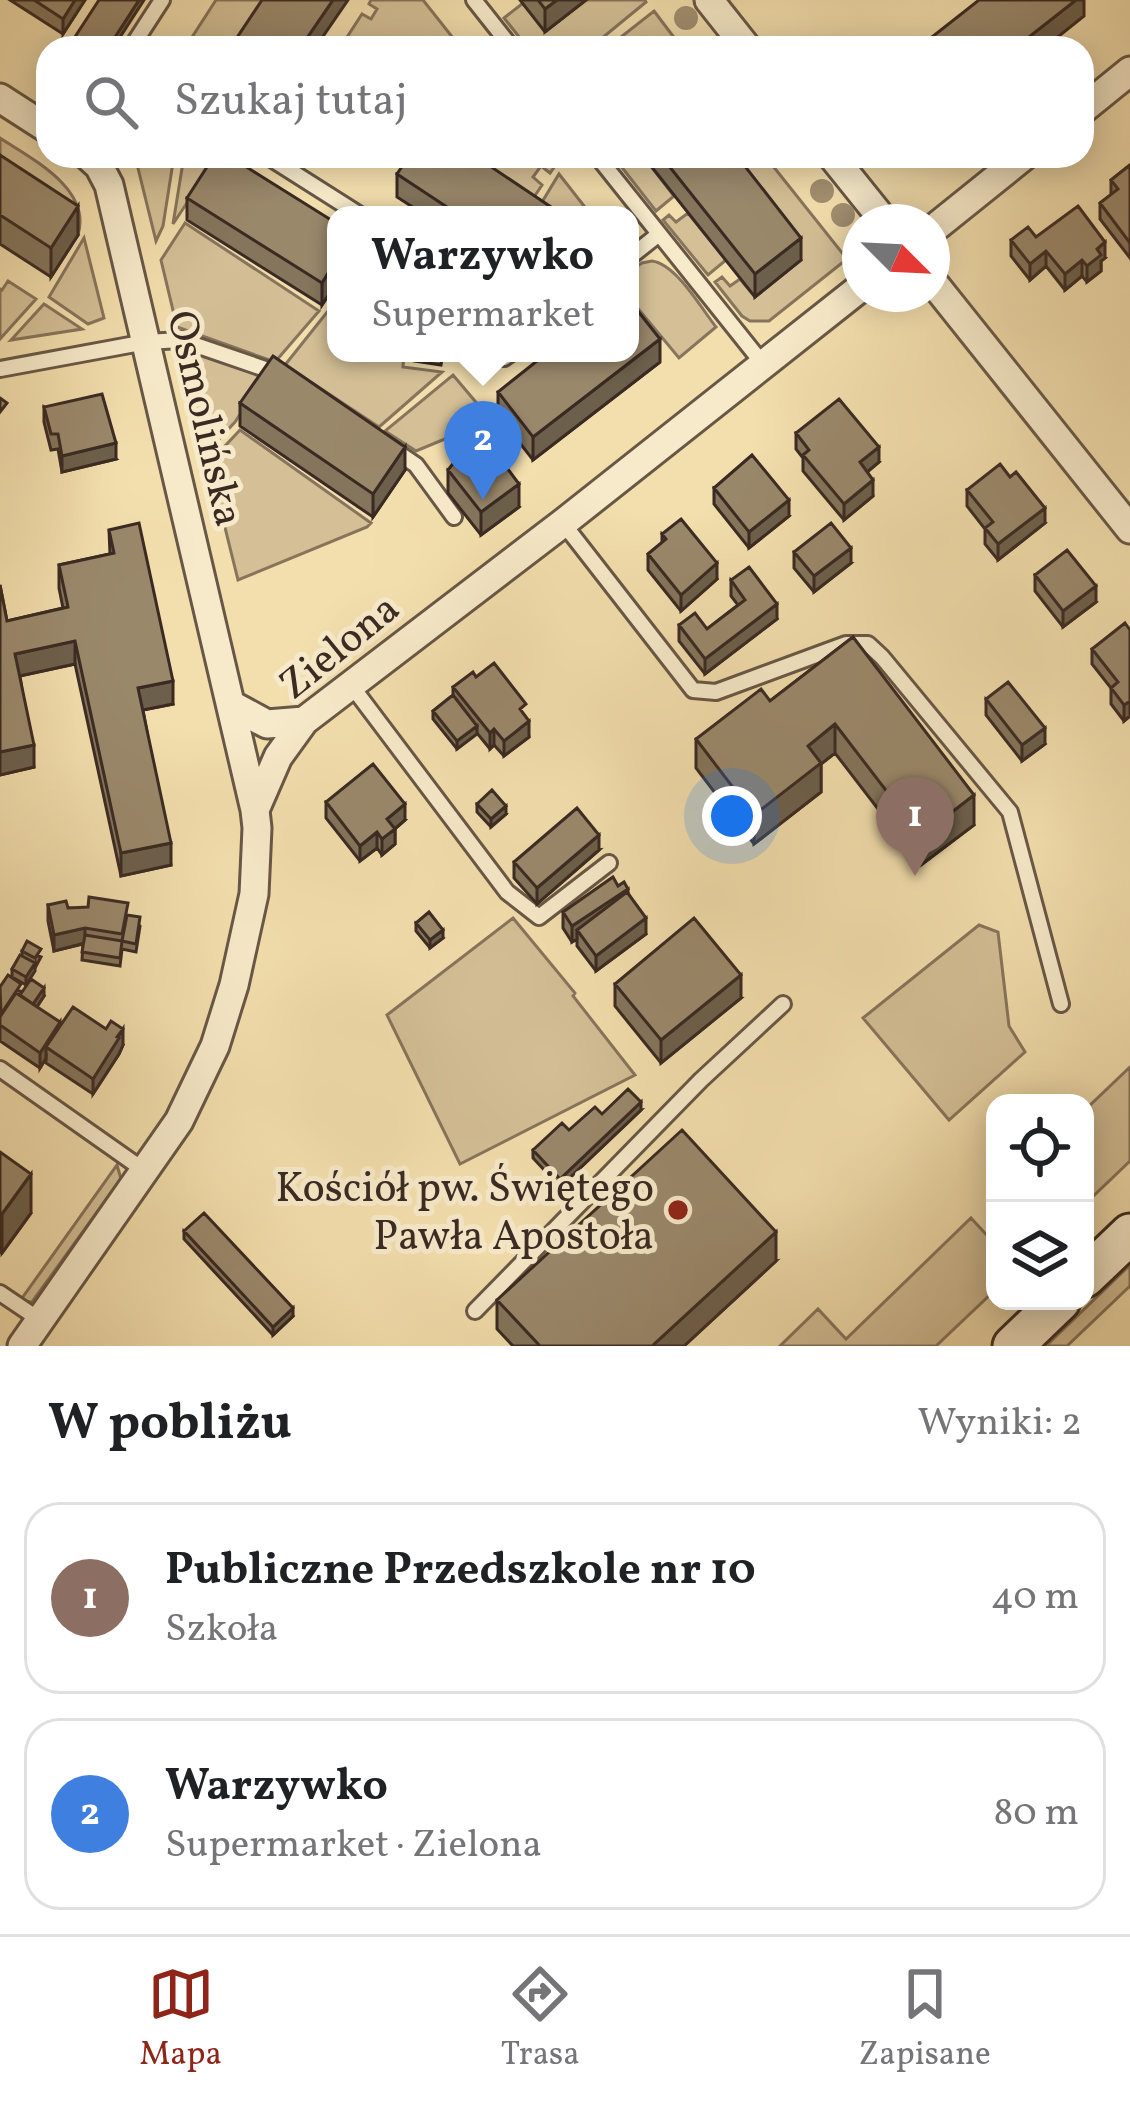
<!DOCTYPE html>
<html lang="pl">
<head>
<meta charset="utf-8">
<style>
	body { margin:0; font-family:Vollkorn,serif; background:#f6f6f6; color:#202124 }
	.controls { position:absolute; right:36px; bottom:36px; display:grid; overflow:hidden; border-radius:24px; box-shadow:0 6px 30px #0003 }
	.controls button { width:108px; height:108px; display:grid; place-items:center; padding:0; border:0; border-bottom:3px solid #e0e0e0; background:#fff; color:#202124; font:60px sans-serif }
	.compass { position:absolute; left:842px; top:204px; width:108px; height:108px; border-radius:50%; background:#fff; box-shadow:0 6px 30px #0003; rotate:114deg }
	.you { position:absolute; left:732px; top:816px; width:42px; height:42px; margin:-30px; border:9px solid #fff; border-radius:50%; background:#1a73e8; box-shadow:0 0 0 18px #1a73e833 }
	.badge { display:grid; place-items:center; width:78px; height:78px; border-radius:50%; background:#8f2418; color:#fff; font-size:39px; font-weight:700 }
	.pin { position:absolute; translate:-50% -99px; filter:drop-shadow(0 3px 6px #0008) }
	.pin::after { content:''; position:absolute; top:63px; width:42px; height:36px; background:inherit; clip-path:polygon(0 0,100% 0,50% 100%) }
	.popup { position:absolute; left:327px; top:206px; width:312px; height:156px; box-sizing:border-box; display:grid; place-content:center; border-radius:24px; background:#fff; filter:drop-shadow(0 3px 9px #0005); font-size:39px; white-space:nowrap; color:#757577 }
	.popup b { font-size:45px; color:#202124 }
	.popup::after { content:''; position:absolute; left:50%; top:100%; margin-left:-24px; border:24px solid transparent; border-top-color:#fff }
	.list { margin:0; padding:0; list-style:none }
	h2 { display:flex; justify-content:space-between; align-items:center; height:156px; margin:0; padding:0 48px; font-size:51px }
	h2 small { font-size:39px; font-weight:400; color:#757577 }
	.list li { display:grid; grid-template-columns:78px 1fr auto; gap:36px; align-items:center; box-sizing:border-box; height:192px; margin:0 24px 24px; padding:0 24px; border:3px solid #e0e0e0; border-radius:36px }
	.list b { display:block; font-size:45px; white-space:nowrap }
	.list p { margin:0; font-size:39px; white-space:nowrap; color:#757577 }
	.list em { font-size:39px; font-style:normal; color:#757577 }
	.icon { flex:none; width:66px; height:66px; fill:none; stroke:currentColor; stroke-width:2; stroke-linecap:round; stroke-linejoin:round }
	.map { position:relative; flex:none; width:1130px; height:1346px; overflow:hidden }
	.search { position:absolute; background:#fff; box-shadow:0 6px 30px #0003; left:36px; right:36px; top:36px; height:132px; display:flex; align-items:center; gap:30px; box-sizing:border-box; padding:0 42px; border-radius:36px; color:#757577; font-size:45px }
	.sheet { height:588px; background:#fff }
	nav { display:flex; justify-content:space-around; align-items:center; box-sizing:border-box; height:168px; border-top:3px solid #e0e0e0; background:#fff; font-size:33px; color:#757577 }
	nav a { display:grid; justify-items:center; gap:6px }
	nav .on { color:#8f2418 }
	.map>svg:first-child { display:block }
	.green { fill:#d4bf96; stroke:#87745c; stroke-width:3 }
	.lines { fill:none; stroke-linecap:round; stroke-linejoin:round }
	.lane-casing { stroke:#685746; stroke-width:20 }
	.street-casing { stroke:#685746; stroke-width:33 }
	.secondary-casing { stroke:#3a2a23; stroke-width:45 }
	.lane { stroke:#f7eaca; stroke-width:14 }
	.street { stroke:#f7eaca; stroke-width:27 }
	.secondary { stroke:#f7eaca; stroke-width:39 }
	.tree { fill:#a28f71 }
	.wall { fill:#84755c; stroke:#3a2a23; stroke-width:3 }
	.shaded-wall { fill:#6c5f4b; stroke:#3a2a23; stroke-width:3 }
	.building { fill:#9a886b; stroke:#3a2a23; stroke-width:3 }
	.poi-dot { fill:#8f2418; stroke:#f7eaca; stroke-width:4.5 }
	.labels { text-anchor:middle; stroke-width:10; stroke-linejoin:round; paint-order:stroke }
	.street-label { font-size:42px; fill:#3a2a23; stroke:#f7eaca }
	.poi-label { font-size:42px; fill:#3a2a23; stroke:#f7eaca; text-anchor:end }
</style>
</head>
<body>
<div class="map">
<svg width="1130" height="1346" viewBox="0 0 1130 1346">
	<rect width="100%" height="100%" fill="#f3dead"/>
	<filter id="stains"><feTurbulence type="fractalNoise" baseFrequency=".00167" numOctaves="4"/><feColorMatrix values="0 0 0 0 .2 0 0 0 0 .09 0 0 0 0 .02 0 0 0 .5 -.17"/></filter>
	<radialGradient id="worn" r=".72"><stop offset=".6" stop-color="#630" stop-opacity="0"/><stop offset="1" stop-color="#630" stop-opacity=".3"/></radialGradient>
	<!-- green -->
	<path class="green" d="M216,0h58l-31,48h-58z
		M371,0h52l38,48h-121l22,-34 9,5 6,-10 -8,-5z
		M586,0h59l1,2 -56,46h-62l-24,-30 19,-15 22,28z
		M654,11l28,37h-75z
		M0,138c32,21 92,51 78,97l-78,-51z
		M135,156h39l-11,70 -7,15z
		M184,156h27l1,9 -39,59z
		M478,156h84l-12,17 -9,-7 -8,11 9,8 -8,12 -58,-38z
		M613,156h30l31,40 -18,15z
		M740,156h25l82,103 -78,62h-19l-8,-5 -27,-34 7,-5 8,9 10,-7 15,18 -29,-130z
		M559,174l29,37 -5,4h-21l-20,-13z
		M688,213l38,47 -18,15 -45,-55 6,-5 7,7z
		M185,223l134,88 -44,51 -98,-35 -16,-67z
		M84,238l20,80 -16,6 -39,-27z
		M652,261c24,3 49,47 64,66l-37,31 -49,-59v-28l12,-8z
		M8,281l28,18 -36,40v-50l2,1z
		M336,301v52h68l-1,14 39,5 -63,55 -94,-62z
		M44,304l38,25 -71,11z
		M182,347l75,24 7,6 -29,45 -28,30z
		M453,375l38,45 -75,31 -31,-20z
		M240,430l131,93 -4,4 -129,53 -29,-117z
		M513,918l62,75 -2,3 62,79 -175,89 -73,-149z
		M979,925l19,7 11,94 16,26 -76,68 -86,-102z
		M1130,1067v94l-45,43v-94z
		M117,1165l4,14 -89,123 -12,-1z
		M971,1218l24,26v46l-59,56h-156l38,-37 28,30z
		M1130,1265v21l-63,60h-21z"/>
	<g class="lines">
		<!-- lane casing -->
		<g class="lane-casing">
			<path id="lane" d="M474,0l38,48
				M131,48l31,-48
				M267,156l93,59
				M597,156l166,208
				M630,257l29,-23
				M483,353l21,5 7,-5
				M0,369l146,-27 35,-2 99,34
				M394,450l22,15 38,52
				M563,523l130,167 23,2 130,-48h22l14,13 128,155 51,192
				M351,685l156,207 32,25 70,-54
				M0,1069l145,102
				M0,1293l40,27
				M475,1311l226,-231 82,-76"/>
		</g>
		<!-- street casing -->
		<g class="street-casing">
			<path id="street" d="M709,0l38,48
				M0,98l48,31
				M1082,110l48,-39
				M88,156l11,10 10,19 146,625
				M832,156l53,66
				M932,230l92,-74
				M932,281l198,248
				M232,705l35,19 37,-3
				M22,1346l157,-225 36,-75 19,-61 20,-91 3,-66 -2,-18 23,-53 26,-36 259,-198 297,-235"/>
		</g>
		<!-- secondary casing -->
		<g class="secondary-casing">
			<path id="secondary" d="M1085,1277l45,-43
				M1013,1346l47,-45"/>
		</g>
		<!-- lane -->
		<use href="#lane" class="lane"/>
		<!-- street -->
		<use href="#street" class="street"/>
		<!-- secondary -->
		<use href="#secondary" class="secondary"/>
	</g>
	<!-- trees -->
	<g class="tree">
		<circle cx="686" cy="18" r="12"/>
		<circle cx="822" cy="191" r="12"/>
		<circle cx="843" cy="215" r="12"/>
	</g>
	<!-- wall -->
	<path class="wall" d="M10,0h75l-22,34z
		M520,0h66l-41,32z
		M0,155l78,80 -27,42 -51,-33z
		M643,156h94l64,104 -46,37z
		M1130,165v93l-30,-39v-16l11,-8v-15z
		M397,174l166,41h-138l-28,-18z
		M187,198l149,25v60l-14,22 -135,-85z
		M1036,237l69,21 -4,3v10l-14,11 -5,-6 -17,14 -19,-24 -16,14 -19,-24v-16z
		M414,353h29l-2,12 -27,-4z
		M660,362l-127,98 -35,-45v-23z
		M240,403l165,67 -32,47 -133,-91z
		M44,407l72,52 -54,13 -4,-23 -7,1 -7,-28z
		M796,433l83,29 -12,10 6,24 -29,24 -41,-49v-13l-7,-9z
		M448,470l71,37 -38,28 -33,-42z
		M714,488l75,28 -40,32 -35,-44z
		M967,490l78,33 -47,37 -13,-16v-15l-18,-23z
		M109,530l64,174 -30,6 28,155 -50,11 -46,-212 -55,12 14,91 -34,8v-190l7,36 56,-13 -4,-20v-23l51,-11z
		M662,534l55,45 -36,32 -33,-41v-16l14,-11z
		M794,552l57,11 -37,29 -20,-24z
		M1035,575l61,27 -33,25 -28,-36z
		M731,580l46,39 -72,55 -26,-33v-16l28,4 31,-24 -7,-9z
		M1130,630v86l-6,5 -13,-17v-16l-19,-24v-15z
		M853,637l121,188 -53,40 -86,-112 -14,11v28l-67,52 -58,-76v-29l74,-38z
		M476,677l50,41 3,19 -25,19 -10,-11 -4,4 -13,-16 -20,16 -24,-30v-8l20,-16v-8z
		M986,699l59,45 -23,17 -36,-46z
		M326,802l79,18 -10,9v15l-13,11 -5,-7 -17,13 -34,-43z
		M477,804l29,10 -15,13 -14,-15z
		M599,850l-62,54 -23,-26v-16z
		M618,886l10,7 18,41 -50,37 -19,-25v-7l-5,3 -9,-14v-16z
		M48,905l80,11 12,10 -4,26 -14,-3 -2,17 -38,-6 1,-16 -29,7 -6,-30z
		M416,923l27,15 -13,10 -14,-17z
		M22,951l19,6 -15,28 -14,-8v-8l10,-14z
		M615,984l126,14 -80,65 -46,-57z
		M0,987l44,9 -7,11 23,20 63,18 -4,9 -26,40 -47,-31v-5l-6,10 -40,-27z
		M641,1110l-81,77 -27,-29v-8l69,-36z
		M0,1152l31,61 -29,40 -2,-1z
		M184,1231l109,85 -20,19 -89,-96z
		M776,1261l-92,85h-171l-16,-17v-29z"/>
	<!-- shaded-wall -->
	<path class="shaded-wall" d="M75,0h10l-22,34v-15z
		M139,0h5l-31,48h-5z
		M333,0h15l-33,48h-15z
		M557,0h29l-41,32v-23z
		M1076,0h8v16l-40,32h-29z
		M78,206v29l-27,42v-29z
		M801,238v22l-46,37v-23z
		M1105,242v16l-4,3v10l-14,11v-16l10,-17z
		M1046,251v15l-16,14v-16z
		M336,260v23l-14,22v-22z
		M1082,260v16l-17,14v-16z
		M660,339v23l-127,98v-23z
		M116,443v16l-54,13v-16z
		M405,447v23l-32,47v-23z
		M879,447v15l-19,16v-16z
		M873,480v16l-29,24v-16z
		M519,484v23l-38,28v-23z
		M789,500v16l-40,32v-16z
		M1045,508v15l-47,37v-16z
		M851,548v15l-37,29v-16z
		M717,563v16l-36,32v-16z
		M1096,586v16l-33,25v-16z
		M777,604v15l-72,55v-15z
		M75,641v23l-60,13v-23z
		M173,681v23l-35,7v-23z
		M1130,701v15l-6,5v-16z
		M529,721v16l-25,19v-15z
		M835,724v29l-14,11v28l-67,52v-29l54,-69z
		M477,726v8l-20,15v-8z
		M1045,728v16l-23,17v-16z
		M494,729v16l-4,4v-16z
		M34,745v22l-34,8v-23z
		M974,795v30l-53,40v-29z
		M405,804v16l-15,13 5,-4v15l-13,11v-16l5,-20z
		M506,806v8l-15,13v-8z
		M377,832v16l-17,13v-15z
		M599,835v15l-62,54v-16z
		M171,843v22l-50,11v-23z
		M628,889v15l-51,26v9l-5,3v-16z
		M646,918v16l-50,37v-15z
		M85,928v15l-31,8v-16z
		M443,930v8l-13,10v-8z
		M35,963v8l-9,14v-8z
		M741,975v23l-80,65v-23z
		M44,988v8l-15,22v-8z
		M60,1022v16l-14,9v11l-6,10v-15z
		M123,1029v16l-4,9 -26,40v-15z
		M641,1102v8l-81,77v-8z
		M31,1174v39l-29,40v-39z
		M776,1232v29l-92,85h-32z
		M293,1308v8l-20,19v-8z"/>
	<!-- building -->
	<path class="building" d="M34,0h41l-12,19z
		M99,0h40l-31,48h-36l-3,-2z
		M262,0h71l-33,48h-70z
		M538,0h19l-12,9z
		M979,0h97l-61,48h-97z
		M0,155l78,51 -27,42 -51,-33z
		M214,156h15l107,67v37l-14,23 -135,-85z
		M409,156h66l88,59h-104l-62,-41z
		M661,156h76l64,82 -46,36z
		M1130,165v78l-30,-40 18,-14 -7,-9z
		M1078,206l27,36 -8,7 4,6 -14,11 -5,-6 -17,14 -19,-23 -16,13 -19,-24 17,-13 8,10z
		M630,301l30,38 -127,98 -35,-45 49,-39h83z
		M416,353h26l-1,4z
		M273,356l132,91 -32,47 -133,-91z
		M102,394l14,49 -54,13 -4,-22h-7l-7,-27z
		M0,398l7,5 -7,9z
		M839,399l40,48 -19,15 13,18 -29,24 -41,-49 6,-5 -13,-17z
		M483,436l36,48 -38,28 -33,-42 25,-32z
		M752,455l37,45 -40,32 -35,-44z
		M1000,464l10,13 6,-5 29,36 -47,36 -13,-16 8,-6 -26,-32z
		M681,519l36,44 -36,32 -33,-41 18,-15 -4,-5z
		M139,523l34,158 -35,7 33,155 -50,10 -46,-212 -60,13 19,91 -34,7v-167l7,36 61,-14 -9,-42 55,-12 -5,-23z
		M831,523l20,25 -37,28 -20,-24z
		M1067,550l29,36 -33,25 -28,-36z
		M749,567l28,37 -72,55 -26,-34 16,-12 12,16 38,-29 -14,-20z
		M1125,623l5,7v71l-6,4 -13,-17 7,-6 -26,-33z
		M853,637l121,158 -53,41 -86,-112 -27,22 13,17 -67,52 -58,-76 65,-50 9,12z
		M494,663l32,41 -6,5 9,12 -25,20 -10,-12 -4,4 -37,-46 20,-15 3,5z
		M1008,682l37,46 -23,17 -36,-46z
		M453,695l24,31 -20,15 -24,-30z
		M373,764l32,40 -18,15 8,10 -13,10 -5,-7 -17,14 -34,-44z
		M492,790l14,16 -15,13 -14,-15z
		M577,808l22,27 -62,53 -23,-26z
		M613,877l5,9 6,-4 4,7 -56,37 -9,-14z
		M627,892l19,26 -50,38 -19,-26z
		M89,897l39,6 -6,31 -37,-6 -31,7 -6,-30 18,-4 2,7 20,-1z
		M429,912l14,18 -13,10 -14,-17z
		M127,915l13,2 -4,27 -14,-3z
		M694,918l47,57 -80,65 -46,-56z
		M85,935l37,6 -2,17 -38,-6z
		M27,941l14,8 -6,9 -13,-7z
		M20,955l15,8 -9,14 -14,-8z
		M8,975l13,9 -20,30 -1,-27z
		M31,979l13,9 -11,16 -13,-9z
		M16,993l44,29 -20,31 -40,-28v-8z
		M73,1007l33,22 5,-8 12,8 -6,8 2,1 -26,41 -47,-32z
		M628,1089l13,13 -81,77 -27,-29 29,-27 7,7 26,-23 7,7z
		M682,1130l94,102 -124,114h-112l-43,-46z
		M0,1152l31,22 -29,40 -2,-1z
		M204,1213l89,95 -20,19 -89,-96z"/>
	<!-- markers -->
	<circle class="poi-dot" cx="678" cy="1210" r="12"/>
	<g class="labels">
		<!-- street labels -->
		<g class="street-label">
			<text transform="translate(207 418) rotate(77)" y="15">Osmolińska</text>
			<text transform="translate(338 645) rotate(-39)" y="15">Zielona</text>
		</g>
		<!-- poi labels -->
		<g class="poi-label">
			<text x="654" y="1201">Kościół pw. Świętego<tspan x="654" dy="48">Pawła Apostoła</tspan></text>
		</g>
	</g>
	<rect width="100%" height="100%" filter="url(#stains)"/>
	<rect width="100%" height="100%" fill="url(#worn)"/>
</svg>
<div class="controls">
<button><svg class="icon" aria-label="locate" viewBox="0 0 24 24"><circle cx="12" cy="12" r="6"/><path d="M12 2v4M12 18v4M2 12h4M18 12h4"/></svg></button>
<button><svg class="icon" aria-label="layers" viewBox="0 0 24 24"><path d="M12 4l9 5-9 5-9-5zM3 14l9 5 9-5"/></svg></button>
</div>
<svg class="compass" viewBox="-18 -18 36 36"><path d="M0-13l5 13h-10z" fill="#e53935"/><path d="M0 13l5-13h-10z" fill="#757577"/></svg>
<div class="you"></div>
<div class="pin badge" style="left:915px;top:876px;background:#8d6e63">1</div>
<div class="pin badge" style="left:483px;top:500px;background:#3f7fe0">2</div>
<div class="popup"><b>Warzywko</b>Supermarket</div>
<div class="search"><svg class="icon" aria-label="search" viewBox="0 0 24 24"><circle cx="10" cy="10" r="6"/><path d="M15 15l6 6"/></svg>Szukaj tutaj</div>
</div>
<section class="sheet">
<h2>W pobliżu<small>Wyniki: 2</small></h2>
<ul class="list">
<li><span class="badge" style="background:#8d6e63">1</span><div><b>Publiczne Przedszkole nr 10</b><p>Szkoła</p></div><em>40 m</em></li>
<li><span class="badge" style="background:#3f7fe0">2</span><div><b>Warzywko</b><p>Supermarket · Zielona</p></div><em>80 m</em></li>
</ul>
</section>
<nav>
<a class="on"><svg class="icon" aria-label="map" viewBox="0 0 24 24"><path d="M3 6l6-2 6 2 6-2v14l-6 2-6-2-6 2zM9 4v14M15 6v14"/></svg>Mapa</a>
<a><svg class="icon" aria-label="directions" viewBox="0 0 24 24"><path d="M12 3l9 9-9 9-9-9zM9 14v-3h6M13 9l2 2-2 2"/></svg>Trasa</a>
<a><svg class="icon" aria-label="saved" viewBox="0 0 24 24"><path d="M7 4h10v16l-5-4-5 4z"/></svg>Zapisane</a>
</nav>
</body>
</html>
